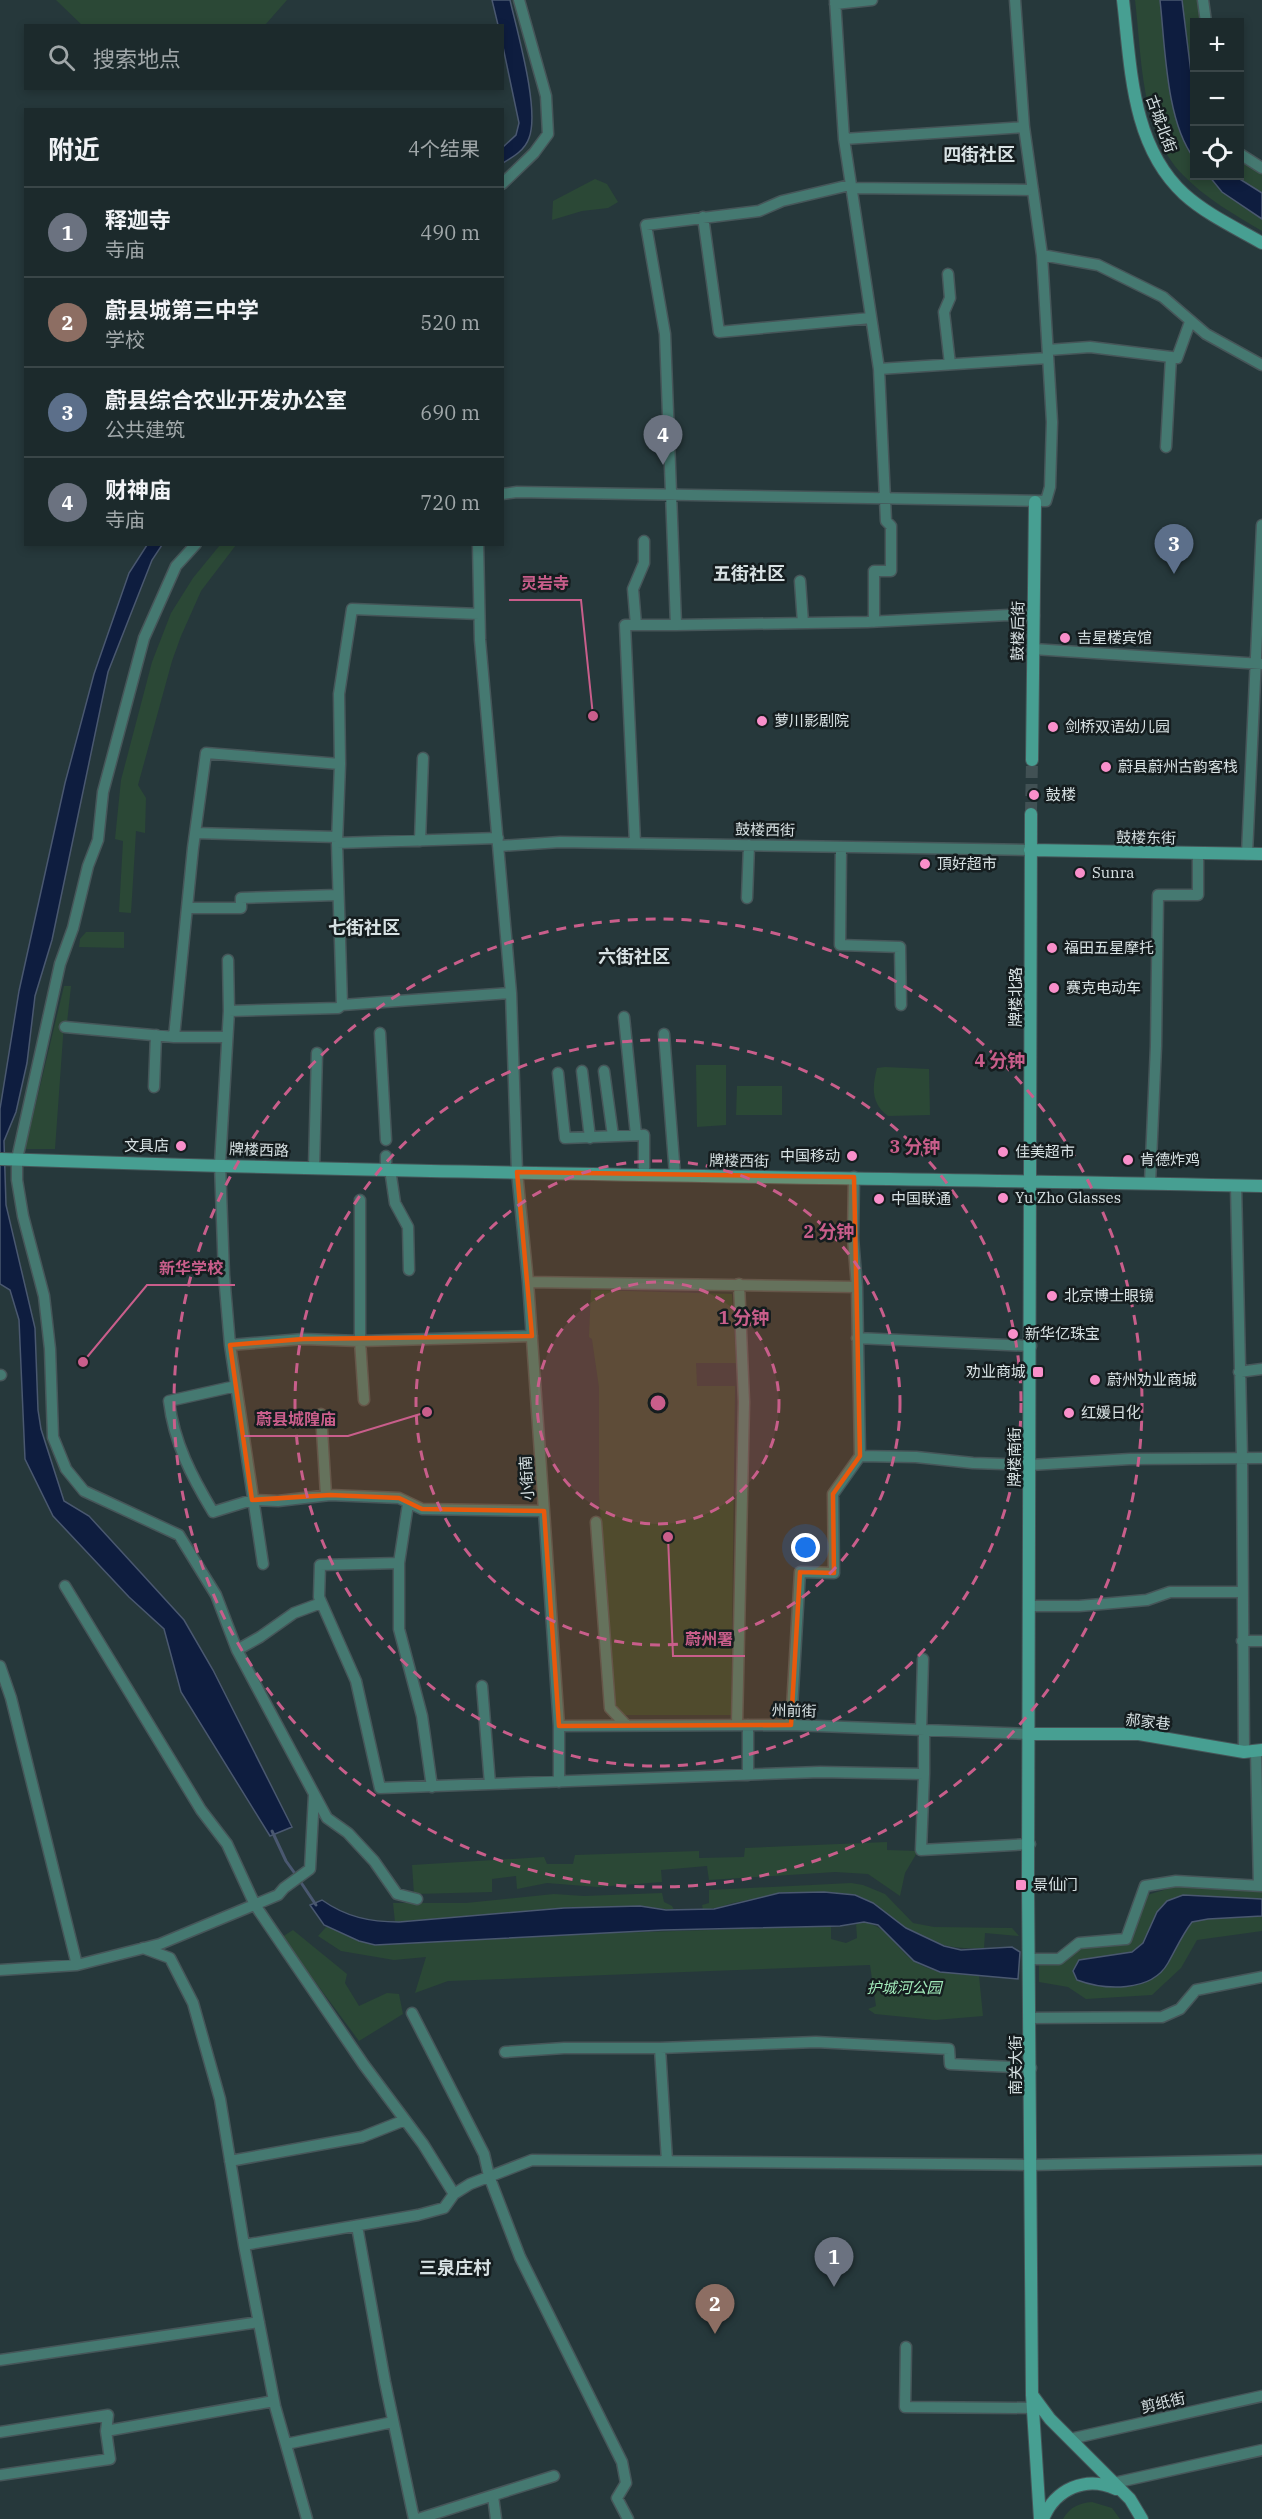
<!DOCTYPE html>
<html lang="zh">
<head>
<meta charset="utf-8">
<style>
	body { margin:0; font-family:"IBM Plex Serif","Noto Sans SC",serif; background:#293638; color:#f1f3f6 }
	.controls { position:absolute; right:18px; top:18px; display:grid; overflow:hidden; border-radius:0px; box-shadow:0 3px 9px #0003 }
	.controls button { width:54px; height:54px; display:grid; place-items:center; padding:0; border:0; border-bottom:2px solid #3a4648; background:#1c2a2c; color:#f1f3f6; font:30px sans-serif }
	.you { position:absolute; left:806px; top:1548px; width:21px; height:21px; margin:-15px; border:4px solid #fff; border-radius:50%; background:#1a73e8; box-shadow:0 0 0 9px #1a73e833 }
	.badge { display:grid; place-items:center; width:39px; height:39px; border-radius:50%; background:#8c9099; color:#fff; font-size:20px; font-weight:700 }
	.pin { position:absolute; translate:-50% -50px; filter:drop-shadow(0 2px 3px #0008) }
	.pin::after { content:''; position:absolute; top:32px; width:21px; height:18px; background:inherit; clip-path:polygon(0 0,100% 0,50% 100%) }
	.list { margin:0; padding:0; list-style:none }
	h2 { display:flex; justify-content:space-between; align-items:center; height:78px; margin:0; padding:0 24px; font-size:26px }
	h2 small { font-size:20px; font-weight:400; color:#a0a7a9 }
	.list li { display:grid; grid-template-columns:39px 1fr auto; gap:18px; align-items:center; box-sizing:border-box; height:90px; padding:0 24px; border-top:2px solid #3a4648 }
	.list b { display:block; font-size:22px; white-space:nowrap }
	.list p { margin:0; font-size:20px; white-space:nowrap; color:#a0a7a9 }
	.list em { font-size:20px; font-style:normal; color:#a0a7a9 }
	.icon { flex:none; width:33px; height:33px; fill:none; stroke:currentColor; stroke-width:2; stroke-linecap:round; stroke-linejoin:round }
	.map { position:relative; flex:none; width:1262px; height:2519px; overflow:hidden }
	.search { position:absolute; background:#1c2a2c; box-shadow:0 3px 9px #0003; left:24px; top:24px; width:480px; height:66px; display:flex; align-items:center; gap:15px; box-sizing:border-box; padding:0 21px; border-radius:0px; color:#a0a7a9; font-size:22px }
	.panel { position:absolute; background:#1c2a2c; box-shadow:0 3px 9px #0003; left:24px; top:108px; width:480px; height:438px; border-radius:0px }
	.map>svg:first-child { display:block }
	.green { fill:#2b4836 }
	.water { fill:#0e1d3f; stroke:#4a5870; stroke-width:1.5 }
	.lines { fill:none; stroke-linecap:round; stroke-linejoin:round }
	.stream { stroke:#4a5870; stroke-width:3 }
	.secondary-tunnel { stroke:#415154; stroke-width:12; stroke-dasharray:12 6; stroke-linecap:butt }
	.street-casing { stroke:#465659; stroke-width:13 }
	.secondary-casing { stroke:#465659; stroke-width:14 }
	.street { stroke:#457971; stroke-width:10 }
	.secondary { stroke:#479f92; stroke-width:12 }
	.marked { fill:#e8590c; fill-opacity:0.2; stroke:#e8590c; stroke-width:4.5; stroke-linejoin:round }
	.ring { fill:none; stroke:#c95e8b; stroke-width:3; stroke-dasharray:10 8 }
	.poi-dot { fill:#f98fca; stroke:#151d1f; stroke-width:2 }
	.labels { text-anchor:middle; stroke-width:5; stroke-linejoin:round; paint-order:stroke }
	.street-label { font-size:15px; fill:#d7e1e3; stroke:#151d1f }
	.poi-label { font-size:15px; fill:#d7e1e3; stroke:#151d1f; text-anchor:start }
	.park-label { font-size:15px; font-style:italic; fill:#a1eaba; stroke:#151d1f }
	.quarter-label { font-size:18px; font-weight:bold; fill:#d7e1e3; stroke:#151d1f }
	.centre { fill:#c95e8b; stroke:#151d1f; stroke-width:3 }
	.ring-label { font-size:18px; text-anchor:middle; font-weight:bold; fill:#c95e8b; stroke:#151d1f; stroke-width:5; stroke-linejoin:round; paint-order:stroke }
	.leader { fill:none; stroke:#c95e8b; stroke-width:2 }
	.callout-dot { fill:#c95e8b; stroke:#151d1f; stroke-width:2 }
	.callout-label { font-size:16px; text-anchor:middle; font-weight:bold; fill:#c95e8b; stroke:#151d1f; stroke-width:5; stroke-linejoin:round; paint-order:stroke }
</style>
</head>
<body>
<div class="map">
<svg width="1262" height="2519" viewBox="0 0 1262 2519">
	<rect width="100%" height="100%" fill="#26383b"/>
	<!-- green -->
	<path class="green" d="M56,0h231l-22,25 -182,1z
		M1135,0h63l4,22h-8v154h46v-17l22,14v58c-27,-16 -57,-33 -79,-56 -43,-44 -41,-118 -48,-175z
		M595,179l12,5 11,18 -10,6 -26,3 -30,9 1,-19z
		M220,545h16l-35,46 -20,45 -9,25 -34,124 8,13 -1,35 -9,-2 -5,82 -12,-1 4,-71 -8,-2 6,-59 31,-118 19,-49 22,-35z
		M86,932h38v16l-45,-1 1,-8z
		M64,986h7l-4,37h-3l-9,126h-30z
		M696,1065h30v60l-29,2z
		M885,1067l44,2 1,46 -42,1c-17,-13 -16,-28 -11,-48z
		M737,1086h45v29h-46z
		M591,1290l141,4 4,69h-40l1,23h38l-4,329h-117l-15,-221v-107l-7,-48 -3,-2z
		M887,1842v8l31,1 -13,22 -5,23 -32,-22 -33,-2 -126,8 -2,-14 -46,4 1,12 -65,5 -50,-4 -30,6 -1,-13 -24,3v13l-78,2 -2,-29 132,-8 3,7h26l2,-9 124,-4v7l45,-1 1,-9z
		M851,1883l12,2 22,9 28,29 21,4 78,1 7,8 -34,-3 -1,15c-29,2 -54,-4 -78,-19 -17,-12 -29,-27 -49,-33 -27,-8 -86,-1 -114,5 -14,2 -26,8 -40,9l-1,-5 7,-2v-13z
		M1199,1886l63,3v42l-65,9 -16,28 -29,27 -66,4 -18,-12 -29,-5v-20h25l13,-13 49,-4 21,-50 27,-8z
		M662,1893l2,9 8,4 2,4 -34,-4 -76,2 -169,14 -2,-19h73l88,-9 30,2z
		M864,1922c27,6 31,27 51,40 20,12 42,12 64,14l4,40 -48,4 -60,-6 -7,-5 8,-3 -6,-41 -422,16 -33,12 11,-36 -32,3 -53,-9 -23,-15 9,-10 32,15 472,-15v13l15,4 11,-5 -1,-15z
		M293,1930l54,44 -2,9 14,23 28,-13 12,1 4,20 -44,27 -77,-104z
		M1092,2502l20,6 8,11h-57c7,-12 16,-16 29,-17z"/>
	<!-- water -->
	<path class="water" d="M492,0h18c7,31 30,110 19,138 -4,12 -16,19 -26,25v-16l13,-12 3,-12 -16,-76 -1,-21 -4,-1z
		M1160,0h22l12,97v61c-28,-36 -29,-113 -34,-158z
		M1209,176h26l27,17v26l-40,-27z
		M147,545h15l-10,15 -44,112 -56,268 -17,56 -8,67 -11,49 -12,29 2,64 29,123 3,82 3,19 23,72 25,15 95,104 29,50 79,157 -22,9 -89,-144 -17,-63 -35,-32 -76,-81 -28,-57 -6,-139 -9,-30 -10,-6v-175l19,-118 46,-208 29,-109 35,-101z
		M824,1892l31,3 18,8 33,25 38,18 17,4 51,-3 8,5 -2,27 -78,-7 -26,-11 -36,-36 -14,-3 -24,4 -177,4 -288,15 -16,-4 -35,-16 -14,-20 12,-5c24,17 48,22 77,22l165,-14 76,-2 26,4 48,-1 65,-16z
		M1183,1895l79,4v17l-54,3 -16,3c-10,13 -16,27 -24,41 -17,30 -64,27 -91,17l-4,-9 6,-11 53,-8 11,-9 14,-31 10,-11z"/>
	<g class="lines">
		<!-- stream -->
		<path class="stream" d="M272,1831l14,30 10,14
			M300,1881l16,24"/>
		<!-- secondary-tunnel -->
		<path class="secondary-tunnel" d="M1031,814l1,-54"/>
		<!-- street casing -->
		<g class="street-casing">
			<path id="street" d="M1015,0l9,127
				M1203,0l3,22
				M835,4l37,-4
				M844,139l35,230 7,152 5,5v45h-17v51
				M1240,154l22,14
				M502,184l32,-31 14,-19 -2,-38 -27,-96
				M850,185l-68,16 -23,10 -113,14 19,109 11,291 191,-3 142,-7 25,1
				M851,188l182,2
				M703,217l16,115 152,-14
				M1042,255l56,10 65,32 43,37 56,31
				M948,274l2,24 -6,14 6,52
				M1048,350l42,-3 81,10 -5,90
				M1171,357l6,1 13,-36
				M879,369l169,-11
				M502,494l15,-2 529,9 4,-14 2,-65 -10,-167 -18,-128 -180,12 -9,-139
				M196,544l-20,22 -32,72 -41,154 -5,48 -10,26 -15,62 -13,36 -43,195v21l6,36 21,80 6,53 3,88 13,32 18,22 95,44 37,60 21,55 90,168 21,15 26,28 23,33 20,5
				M478,544l2,96 31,353 6,179 11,110 16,229 15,215v56
				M800,581l3,42
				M636,625l-3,-36 11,-26v-22
				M1033,649l229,15
				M195,833l142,4
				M420,841l3,-83
				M337,843l161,-5
				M635,843l-10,-218h51
				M499,846l61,-4 470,8
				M841,847l-1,98 60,2 1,58
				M1247,854l15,-329
				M747,898l2,-53
				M187,908h54v-10l96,-3
				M228,960l1,51
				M342,1005l169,-12
				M624,1017l12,118
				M65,1027l109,10
				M380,1033l6,107
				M664,1034l11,141
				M227,1037h-53l19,-189 13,-95 134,11
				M582,1071l8,67
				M604,1071l9,65
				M558,1073l7,65 79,-3v39
				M154,1087l2,-52
				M386,1156v13
				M314,1167l3,-114
				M390,1169l5,34 13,24 1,43
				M1150,1183l6,-137 2,-151h40v-42
				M1236,1186l6,272 2,294
				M360,1200v141l4,59
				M528,1282l329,5
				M857,1338l174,8
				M230,1345l73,-6 57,2 172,-5
				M1239,1372l23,-3
				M0,1375h1
				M236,1386l-67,15c5,42 23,76 44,111l39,-12 26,1 52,-6 69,3 23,11 122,2
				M321,1414l5,81
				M860,1456l56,1 57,6 57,2 100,-6 132,-1
				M408,1504l-9,59 -79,2 -1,32 37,84 24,107 440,-16 104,2v-44
				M596,1522l14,186 16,17
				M399,1563v66l23,87 10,71
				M263,1564l-33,-219 -6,-70 -4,-111 9,-153 109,-3 4,-3 -5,-162 3,-79 -1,-70 13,-85 127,5
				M65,1586l136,224 26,34 28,61 109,160 59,79 31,50
				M1030,1606h49l68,-6 23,-8h72
				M1242,1641h20
				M237,1650l23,-13 34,-24 27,-10
				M0,1666l11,32 66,267
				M482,1686l8,98
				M737,1725l7,-323 -5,-118
				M791,1725l9,-153 34,1 -1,-79 27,-38 -3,-169 -4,-49 1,-61
				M559,1726l232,-1 238,9
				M921,1730l2,-71
				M1256,1751l3,135
				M924,1774l-3,76 109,-6
				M748,1775v-50
				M143,1948l27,10 23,45 27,96 24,146 31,161 32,113
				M1030,1959h29l20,-16 47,-4 19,-53 31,-5 86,5
				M0,1970l77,-5 83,-21 118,-49 6,-7 26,-19 4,-74
				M412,2013l72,141 5,22 31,81 102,205 4,21 -9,15 11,21
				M1030,2018l132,-1 18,-8 16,-19 66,-13
				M505,2052l59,-4h96
				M230,2161l132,-24 43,-17
				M667,2161l-7,-113 156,-6 133,7 1,15 81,4
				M357,2226l28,156 29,137
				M244,2245l174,-30 26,-7 10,-14 16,-10 62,-24 499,5 231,-5
				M906,2347l-1,60 128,1
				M0,2360l259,-38
				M106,2431l168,-30
				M0,2432l108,-17 -2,16 4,28 -110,16
				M1070,2439l192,-43
				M286,2444l107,-22
				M1114,2483l148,-33
				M493,2496l3,23
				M418,2519l136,-43"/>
		</g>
		<!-- secondary casing -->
		<g class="secondary-casing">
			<path id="secondary" d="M1123,0c8,67 8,145 61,194 22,20 52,34 78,49
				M1032,760l3,-258
				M1031,814l-3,1069 4,512 8,124
				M1030,850l232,4
				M0,1159c420,15 841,18 1262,27
				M1029,1734h110l105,18 18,-2
				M1033,2396l17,23 80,80 12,20
				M1043,2519c12,-30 43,-44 73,-30"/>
		</g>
		<!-- street -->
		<use href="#street" class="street"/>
		<!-- secondary -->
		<use href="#secondary" class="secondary"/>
	</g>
	<!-- marked area -->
	<path class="marked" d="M517,1172l337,5 6,279 -27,38 1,79 -34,-1 -9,153 -232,1 -15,-215 -122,-2 -23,-11 -69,-3 -78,5 -22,-155 73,-6 229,-3z"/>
	<!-- distance rings -->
	<circle cx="658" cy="1403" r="121" fill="#c95e8b" fill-opacity=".12"/>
	<g class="ring">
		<circle cx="658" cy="1403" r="121"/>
		<circle cx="658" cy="1403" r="242"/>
		<circle cx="658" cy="1403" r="363"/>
		<circle cx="658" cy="1403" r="484"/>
	</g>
	<!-- markers -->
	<g class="poi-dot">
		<circle cx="1065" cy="638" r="6"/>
		<circle cx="762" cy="721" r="6"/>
		<circle cx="1053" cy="727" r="6"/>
		<circle cx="1106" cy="767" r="6"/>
		<circle cx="1034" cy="795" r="6"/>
		<circle cx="925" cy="864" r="6"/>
		<circle cx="1080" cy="873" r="6"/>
		<circle cx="1052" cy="948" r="6"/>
		<circle cx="1054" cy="988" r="6"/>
		<circle cx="181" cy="1146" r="6"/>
		<circle cx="1003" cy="1152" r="6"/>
		<circle cx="852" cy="1156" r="6"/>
		<circle cx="1128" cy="1160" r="6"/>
		<circle cx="1003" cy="1198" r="6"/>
		<circle cx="879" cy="1199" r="6"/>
		<circle cx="1052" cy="1296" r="6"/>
		<circle cx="1013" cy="1334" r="6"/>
		<rect x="1032" y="1366" width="12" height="12" rx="3"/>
		<circle cx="1095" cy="1380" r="6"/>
		<circle cx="1069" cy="1413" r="6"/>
		<rect x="1015" y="1879" width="12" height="12" rx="3"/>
	</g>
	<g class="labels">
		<!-- street labels -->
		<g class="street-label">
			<text transform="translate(1161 124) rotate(70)" y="5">古城北街</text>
			<text transform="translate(1018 631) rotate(-89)" y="5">鼓楼后街</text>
			<text transform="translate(765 830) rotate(1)" y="5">鼓楼西街</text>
			<text transform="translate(1146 838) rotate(1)" y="5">鼓楼东街</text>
			<text transform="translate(1016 997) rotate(-90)" y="5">牌楼北路</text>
			<text transform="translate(259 1150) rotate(2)" y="5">牌楼西路</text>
			<text transform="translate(739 1161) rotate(1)" y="5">牌楼西街</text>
			<text transform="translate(1015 1457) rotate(-90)" y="5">牌楼南街</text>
			<text transform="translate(527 1478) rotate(-94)" y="5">小街南</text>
			<text transform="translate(794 1711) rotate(1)" y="5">州前街</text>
			<text transform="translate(1148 1722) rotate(6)" y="5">郝家巷</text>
			<text transform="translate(1016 2065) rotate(-90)" y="5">南关大街</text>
			<text transform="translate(1163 2403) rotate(-13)" y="5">剪纸街</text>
		</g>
		<!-- poi labels -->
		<g class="poi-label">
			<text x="1077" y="643">吉星楼宾馆</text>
			<text x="774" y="726">萝川影剧院</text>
			<text x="1065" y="732">剑桥双语幼儿园</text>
			<text x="1118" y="772">蔚县蔚州古韵客栈</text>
			<text x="1046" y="800">鼓楼</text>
			<text x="937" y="869">頂好超市</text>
			<text x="1092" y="878">Sunra</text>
			<text x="1064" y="953">福田五星摩托</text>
			<text x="1066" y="993">赛克电动车</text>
			<text x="169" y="1151" text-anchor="end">文具店</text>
			<text x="1015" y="1157">佳美超市</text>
			<text x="840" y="1161" text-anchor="end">中国移动</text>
			<text x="1140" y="1165">肯德炸鸡</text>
			<text x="1015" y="1203">Yu Zho Glasses</text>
			<text x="891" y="1204">中国联通</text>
			<text x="1064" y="1301">北京博士眼镜</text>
			<text x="1025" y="1339">新华亿珠宝</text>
			<text x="1026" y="1377" text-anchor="end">劝业商城</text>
			<text x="1107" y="1385">蔚州劝业商城</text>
			<text x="1081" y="1418">红媛日化</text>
			<text x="1033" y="1890">景仙门</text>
		</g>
		<!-- park labels -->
		<g class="park-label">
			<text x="904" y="1993">护城河公园</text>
		</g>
		<!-- quarter labels -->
		<g class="quarter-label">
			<text x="979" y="161">四街社区</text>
			<text x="749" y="580">五街社区</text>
			<text x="364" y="934">七街社区</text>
			<text x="634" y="963">六街社区</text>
			<text x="455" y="2274">三泉庄村</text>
		</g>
	</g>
	<circle cx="658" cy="1403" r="9" class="centre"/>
	<g class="ring-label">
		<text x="1000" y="1067">4 分钟</text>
		<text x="915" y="1153">3 分钟</text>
		<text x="829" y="1238">2 分钟</text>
		<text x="744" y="1324">1 分钟</text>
	</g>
	<!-- callouts -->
	<path class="leader" d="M593 716L581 600H509M83 1362L147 1285H235M427 1412L348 1436H244M668 1537L673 1656H745"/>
	<g class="callout-dot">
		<circle cx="593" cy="716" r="6"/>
		<circle cx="83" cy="1362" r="6"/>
		<circle cx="427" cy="1412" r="6"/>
		<circle cx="668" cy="1537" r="6"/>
	</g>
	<g class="callout-label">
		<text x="545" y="589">灵岩寺</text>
		<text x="191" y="1274">新华学校</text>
		<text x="296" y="1425">蔚县城隍庙</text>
		<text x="709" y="1645">蔚州署</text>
	</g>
</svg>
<div class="controls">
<button>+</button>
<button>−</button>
<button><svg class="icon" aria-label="locate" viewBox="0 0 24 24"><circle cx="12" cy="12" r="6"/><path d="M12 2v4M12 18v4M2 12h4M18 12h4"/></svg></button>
</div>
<div class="you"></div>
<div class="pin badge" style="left:834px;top:2287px;background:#6b7280">1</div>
<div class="pin badge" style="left:715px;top:2334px;background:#8d6e63">2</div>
<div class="pin badge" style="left:1174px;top:574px;background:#5c6f8a">3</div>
<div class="pin badge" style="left:663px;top:465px;background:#6b7280">4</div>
<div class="search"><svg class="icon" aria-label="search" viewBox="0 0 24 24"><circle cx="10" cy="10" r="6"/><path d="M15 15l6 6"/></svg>搜索地点</div>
<section class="panel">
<h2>附近<small>4个结果</small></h2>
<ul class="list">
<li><span class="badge" style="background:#6b7280">1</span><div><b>释迦寺</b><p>寺庙</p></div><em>490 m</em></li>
<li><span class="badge" style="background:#8d6e63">2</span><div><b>蔚县城第三中学</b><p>学校</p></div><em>520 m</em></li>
<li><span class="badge" style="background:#5c6f8a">3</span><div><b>蔚县综合农业开发办公室</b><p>公共建筑</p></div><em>690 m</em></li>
<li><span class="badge" style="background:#6b7280">4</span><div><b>财神庙</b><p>寺庙</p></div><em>720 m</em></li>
</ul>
</section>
</div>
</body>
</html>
